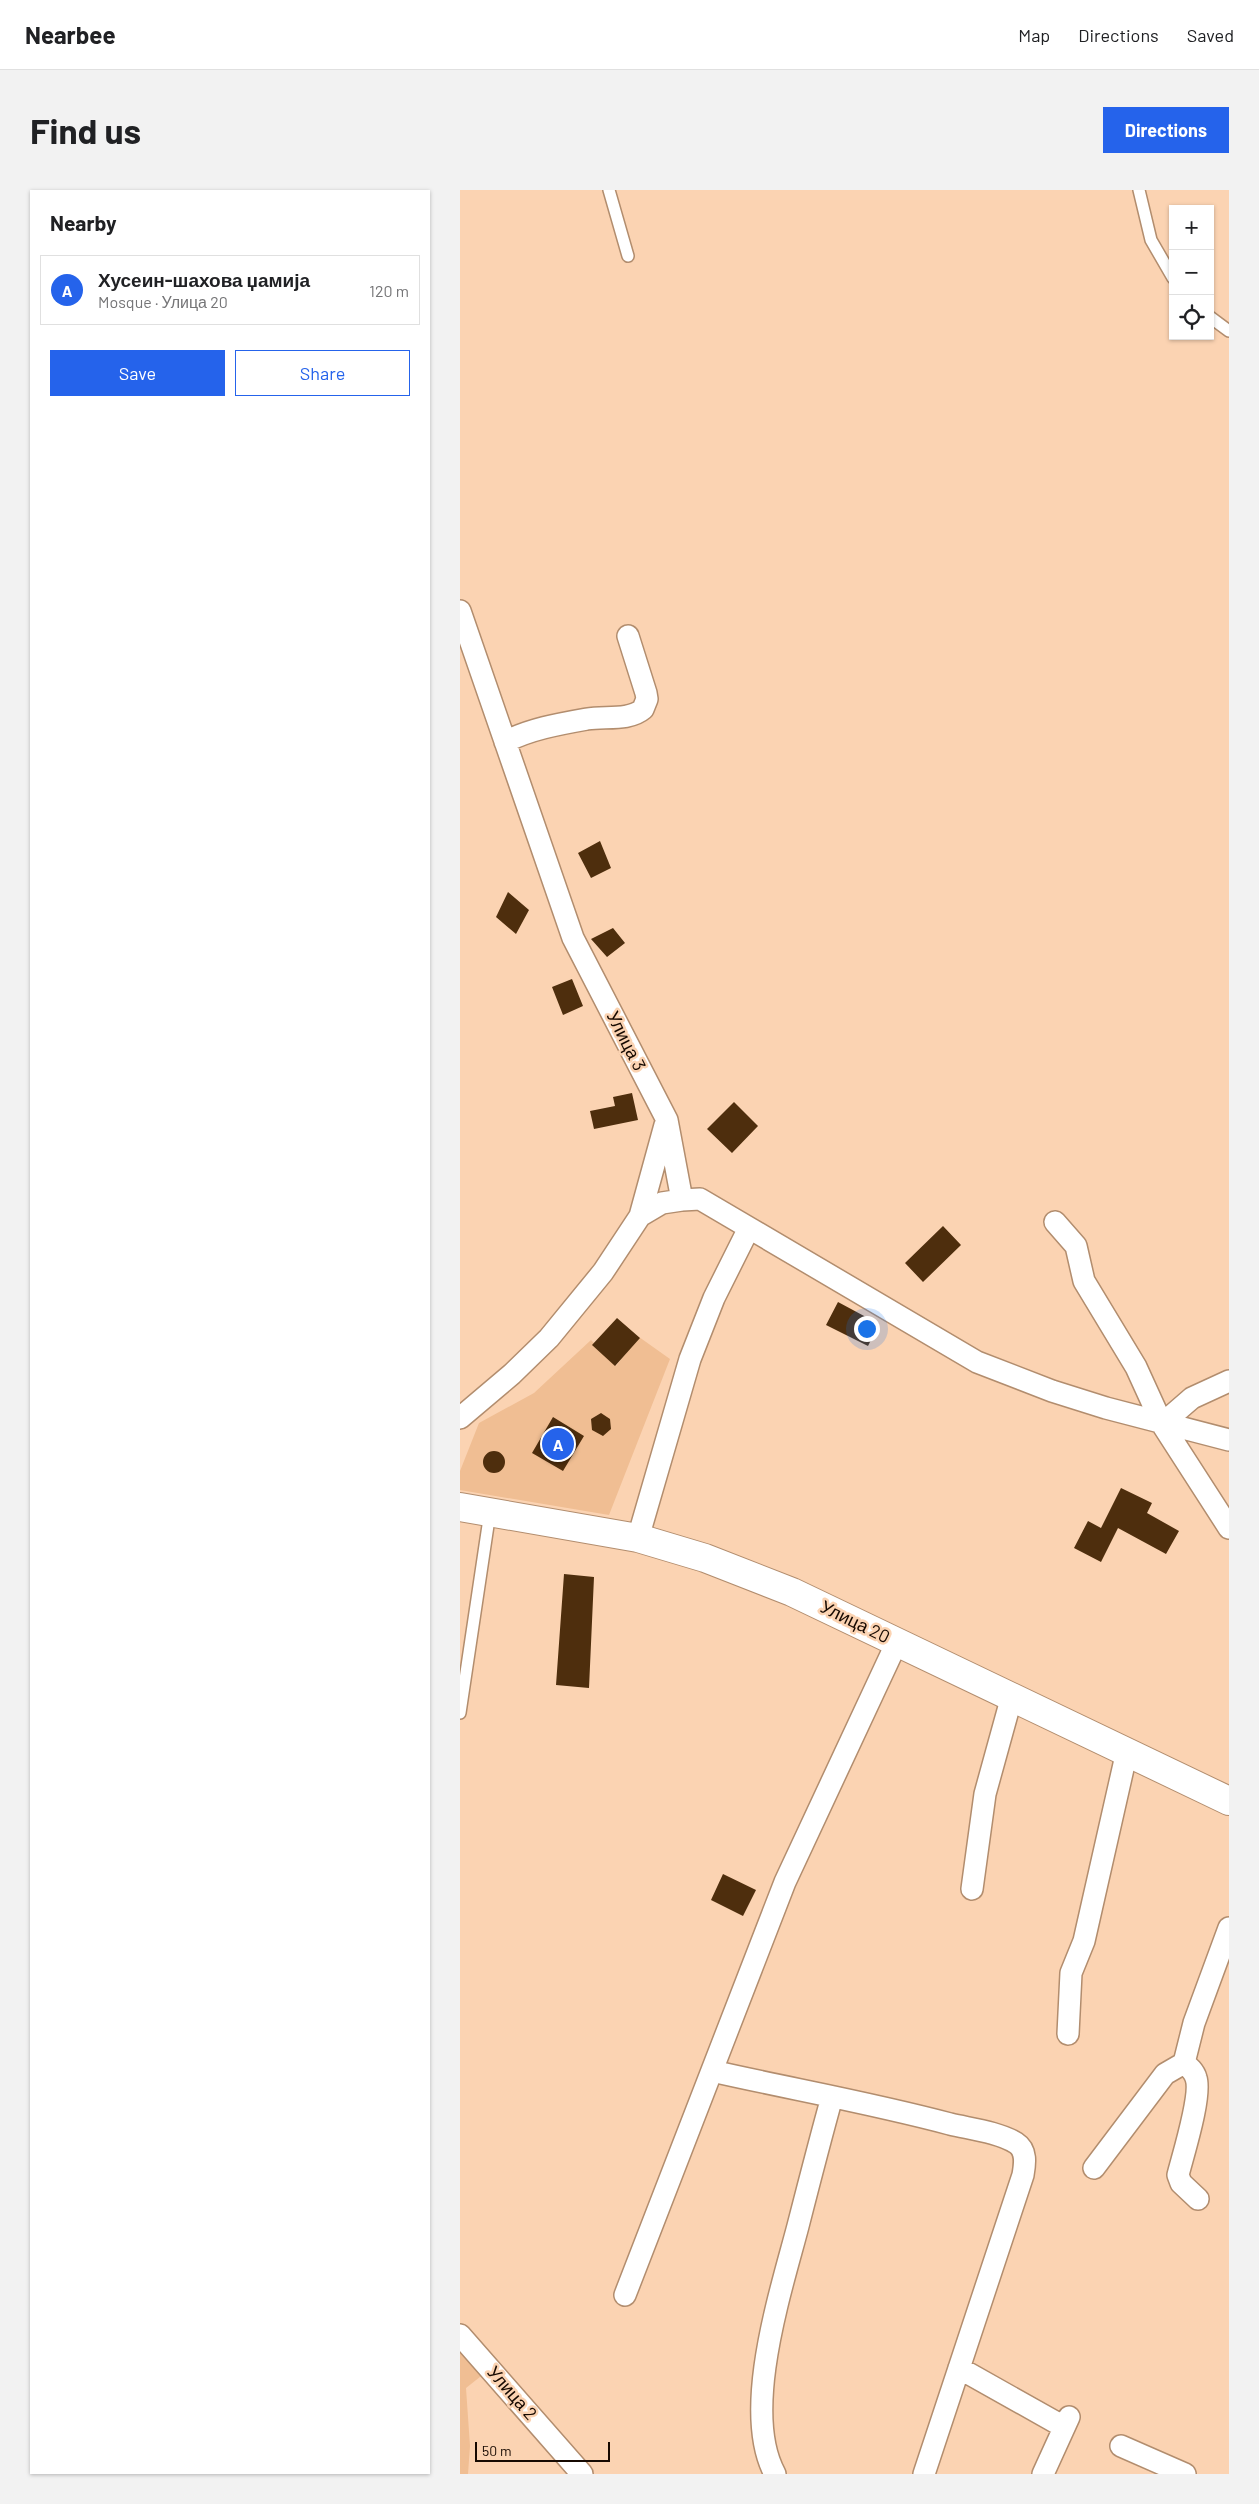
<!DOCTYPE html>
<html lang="en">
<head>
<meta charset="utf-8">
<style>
	body { margin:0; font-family:Barlow,sans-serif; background:#f2f2f2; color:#202124 }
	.controls { position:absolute; right:15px; top:15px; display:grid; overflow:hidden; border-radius:0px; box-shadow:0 1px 4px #0004 }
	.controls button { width:45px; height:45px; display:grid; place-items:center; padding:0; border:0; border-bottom:1px solid #e0e0e0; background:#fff; color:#202124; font:25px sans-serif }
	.scale { position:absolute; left:15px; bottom:12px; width:135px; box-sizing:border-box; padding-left:5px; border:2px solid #160901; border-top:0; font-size:14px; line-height:18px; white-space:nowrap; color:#160901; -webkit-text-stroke:4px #fbd3b2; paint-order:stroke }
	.you { position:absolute; left:406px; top:1138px; width:18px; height:18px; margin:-12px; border:4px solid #fff; border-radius:50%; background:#1a73e8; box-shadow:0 0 0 8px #1a73e833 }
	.badge { display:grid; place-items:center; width:32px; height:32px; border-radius:50%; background:#2563eb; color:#fff; font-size:16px; font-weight:700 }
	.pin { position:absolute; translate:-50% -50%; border:2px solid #fff; box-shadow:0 1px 5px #0006 }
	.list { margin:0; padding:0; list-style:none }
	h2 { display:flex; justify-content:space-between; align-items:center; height:65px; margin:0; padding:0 20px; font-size:21px }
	h2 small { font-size:16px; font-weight:400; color:#757577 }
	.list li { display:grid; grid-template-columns:32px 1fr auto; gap:15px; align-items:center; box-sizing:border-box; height:70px; margin:0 10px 10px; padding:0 10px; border:1px solid #e0e0e0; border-radius:0px }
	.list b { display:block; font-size:19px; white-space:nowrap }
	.list p { margin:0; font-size:16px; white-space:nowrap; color:#757577 }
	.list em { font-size:16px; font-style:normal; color:#757577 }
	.actions { display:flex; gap:10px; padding:15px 20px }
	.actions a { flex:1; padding:11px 0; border:1px solid #2563eb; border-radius:0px; text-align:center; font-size:18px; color:#2563eb }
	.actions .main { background:#2563eb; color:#fff }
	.icon { flex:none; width:28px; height:28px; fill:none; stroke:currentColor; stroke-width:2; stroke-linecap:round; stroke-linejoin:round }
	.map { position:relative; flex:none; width:769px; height:2284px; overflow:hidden; border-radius:0px }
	header { display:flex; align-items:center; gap:30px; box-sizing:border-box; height:70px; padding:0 25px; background:#fff; border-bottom:1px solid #e0e0e0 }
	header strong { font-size:24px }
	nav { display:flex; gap:28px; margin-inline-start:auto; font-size:18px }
	.intro { display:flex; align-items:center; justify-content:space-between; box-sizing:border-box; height:120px; padding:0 30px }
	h1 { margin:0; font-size:35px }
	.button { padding:12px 22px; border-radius:0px; background:#2563eb; color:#fff; font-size:18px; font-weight:700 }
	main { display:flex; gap:30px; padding:0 30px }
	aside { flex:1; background:#fff; border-radius:0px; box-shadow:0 1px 4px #0004 }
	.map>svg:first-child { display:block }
	.green { fill:#f0be93 }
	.building { fill:#4e2e0d }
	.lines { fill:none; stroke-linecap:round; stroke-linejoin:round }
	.service-casing { stroke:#b28d6e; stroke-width:14 }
	.minor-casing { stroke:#b28d6e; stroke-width:24 }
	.tertiary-casing { stroke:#b28d6e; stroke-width:30 }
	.service { stroke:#fff; stroke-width:11 }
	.minor { stroke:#fff; stroke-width:21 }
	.tertiary { stroke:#fff; stroke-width:28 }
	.labels { text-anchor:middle; stroke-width:5; stroke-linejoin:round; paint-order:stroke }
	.street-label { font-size:18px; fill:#160901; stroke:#fbd3b2 }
</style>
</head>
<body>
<header>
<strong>Nearbee</strong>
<nav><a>Map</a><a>Directions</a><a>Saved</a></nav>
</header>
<div class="intro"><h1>Find us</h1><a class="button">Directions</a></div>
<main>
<aside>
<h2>Nearby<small></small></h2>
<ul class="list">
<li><span class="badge">A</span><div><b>Хусеин-шахова џамија</b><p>Mosque · Улица 20</p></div><em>120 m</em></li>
</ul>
<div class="actions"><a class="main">Save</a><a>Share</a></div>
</aside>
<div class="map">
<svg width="769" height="2284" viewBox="0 0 769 2284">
	<rect width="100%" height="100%" fill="#fbd3b2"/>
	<!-- green -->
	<path class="green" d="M179,1147l31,22 -61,156 -149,-25v-19l19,-48 55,-30 57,-53 25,26z
		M0,2149l30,30 -24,19 4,58 -2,28h-8z"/>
	<!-- building -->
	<path class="building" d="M140,651l11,27 -20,10 -13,-25z
		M48,702l21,18 -13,24 -20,-17z
		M153,738l12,15 -18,14 -16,-18z
		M112,789l11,27 -20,9 -11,-28z
		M172,903l6,27 -44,9 -4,-18 25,-5 -2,-9z
		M274,912l24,24 -26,27 -25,-24z
		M483,1036l18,19 -38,37 -18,-19z
		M378,1112l41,22 -11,22 -42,-21z
		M157,1128l23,20 -25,28 -23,-21z
		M141,1223l9,6 1,10 -8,7 -11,-6 -1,-11z
		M93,1227l31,19 -21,35 -31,-18z
		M23 1272a11 11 0 1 1 22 0a11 11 0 1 1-22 0Z
		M661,1298l31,15 -5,10 32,18 -13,23 -48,-26 -17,34 -27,-14 14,-27 13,7z
		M104,1384l30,3 -5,111 -33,-3z
		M263,1684l33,16 -13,26 -32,-16z"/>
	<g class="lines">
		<!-- service casing -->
		<g class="service-casing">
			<path id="service" d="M149,0l19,66
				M679,0l12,50 22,38
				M750,127l19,14
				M0,1523l30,-201"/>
		</g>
		<!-- minor casing -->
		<g class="minor-casing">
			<path id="minor" d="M0,421l113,327 94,182 15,80 18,-1 277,163 75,29 54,17 123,32
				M45,552c25,-13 54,-18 82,-23 18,-3 42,2 56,-10l4,-10 -1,-6 -18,-57
				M180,1026l22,-13 20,-3
				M595,1032l21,24 8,35 52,86 26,57 67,104
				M0,1228l52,-44 37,-36 54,-66 37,-56 25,-91
				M702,1234l30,-26 37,-17
				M178,1348l52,-179 24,-61 35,-70
				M512,1699l13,-95 27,-98
				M608,1844l3,-61 13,-32 43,-190
				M724,1873c5,4 10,8 12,15 6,17 -13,77 -18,97l3,8 17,16
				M252,1881c79,18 160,32 238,53 21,5 48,8 66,19 11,7 9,21 7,32l-99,299
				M634,1978l71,-94 19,-11 10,-40 35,-95
				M165,2105l160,-413 112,-240
				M0,2145l122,139
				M499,2178l105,59
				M661,2256l64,28
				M315,2284c-34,-62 6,-183 23,-248 11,-43 22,-86 34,-129
				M583,2284l26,-57"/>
		</g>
		<!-- tertiary casing -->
		<g class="tertiary-casing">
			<path id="tertiary" d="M0,1317l178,31 67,20 87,34 437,209"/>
		</g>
		<!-- service -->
		<use href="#service" class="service"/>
		<!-- minor -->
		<use href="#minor" class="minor"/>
		<!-- tertiary -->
		<use href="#tertiary" class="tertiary"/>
	</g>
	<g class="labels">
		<!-- street labels -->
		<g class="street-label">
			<text transform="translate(166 851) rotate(63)" y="6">Улица 3</text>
			<text transform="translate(395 1432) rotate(26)" y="6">Улица 20</text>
			<text transform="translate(52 2203) rotate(49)" y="6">Улица 2</text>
		</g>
	</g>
</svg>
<div class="controls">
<button>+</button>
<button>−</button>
<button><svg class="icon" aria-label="locate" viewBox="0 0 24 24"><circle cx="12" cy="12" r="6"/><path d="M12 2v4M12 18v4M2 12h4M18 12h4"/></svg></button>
</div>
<div class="scale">50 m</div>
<div class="you"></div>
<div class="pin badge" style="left:98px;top:1254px">A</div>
</div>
</main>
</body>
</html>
